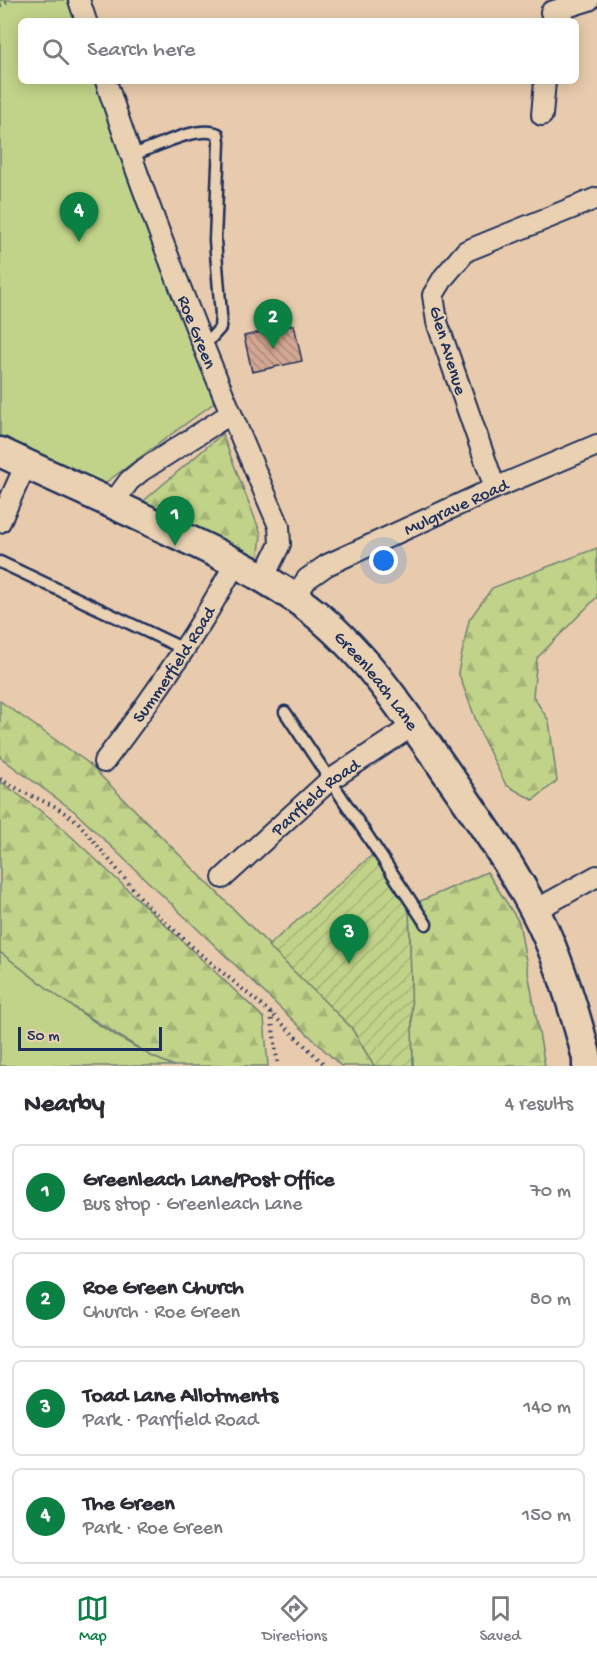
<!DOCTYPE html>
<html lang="en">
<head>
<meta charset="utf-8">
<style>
	body { margin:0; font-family:"Gochi Hand",sans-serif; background:#f2f2f3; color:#2b2b33 }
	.scale { position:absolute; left:18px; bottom:15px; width:144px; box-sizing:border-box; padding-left:6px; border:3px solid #1b2f5e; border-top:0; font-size:16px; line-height:21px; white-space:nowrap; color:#1b2f5e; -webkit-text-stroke:4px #e9d1b1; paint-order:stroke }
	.you { position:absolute; left:384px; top:561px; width:21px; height:21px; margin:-15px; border:4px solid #fff; border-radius:50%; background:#1a73e8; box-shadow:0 0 0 9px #1a73e833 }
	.badge { display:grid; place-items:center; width:39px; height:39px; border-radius:50%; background:#0b8043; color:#fff; font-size:20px; font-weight:700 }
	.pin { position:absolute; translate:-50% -50px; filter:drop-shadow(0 2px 3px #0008) }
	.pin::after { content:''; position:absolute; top:32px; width:21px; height:18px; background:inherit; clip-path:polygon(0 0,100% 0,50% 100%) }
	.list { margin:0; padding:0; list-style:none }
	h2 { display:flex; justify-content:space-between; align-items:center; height:78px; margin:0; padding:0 24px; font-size:26px }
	h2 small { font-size:20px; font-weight:400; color:#7c7c81 }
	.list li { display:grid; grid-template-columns:39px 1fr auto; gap:18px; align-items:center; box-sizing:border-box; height:96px; margin:0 12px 12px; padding:0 12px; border:2px solid #e1e1e2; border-radius:9px }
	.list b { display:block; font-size:22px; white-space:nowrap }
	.list p { margin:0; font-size:20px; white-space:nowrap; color:#7c7c81 }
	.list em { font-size:20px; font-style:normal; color:#7c7c81 }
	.icon { flex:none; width:33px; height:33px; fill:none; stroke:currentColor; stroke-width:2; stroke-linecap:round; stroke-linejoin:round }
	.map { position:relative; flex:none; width:597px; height:1066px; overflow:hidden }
	.search { position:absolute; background:#fff; box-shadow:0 3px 15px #0003; left:18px; right:18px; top:18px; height:66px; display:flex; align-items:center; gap:15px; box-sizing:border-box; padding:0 21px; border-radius:9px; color:#7c7c81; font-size:22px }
	.sheet { height:510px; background:#fff }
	nav { display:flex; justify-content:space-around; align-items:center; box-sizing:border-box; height:84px; border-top:2px solid #e1e1e2; background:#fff; font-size:16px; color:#7c7c81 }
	nav a { display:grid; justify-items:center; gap:3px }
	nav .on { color:#0b8043 }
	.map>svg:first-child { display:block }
	.green { fill:#c1d388; stroke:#6e8173; stroke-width:1.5 }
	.forest { fill:url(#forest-firs); stroke:#6e8173; stroke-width:1.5 }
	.garden { fill:url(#garden-furrows); stroke:#6e8173; stroke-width:1.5 }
	.building { fill:url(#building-back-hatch); stroke:#1b2f5e; stroke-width:1.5 }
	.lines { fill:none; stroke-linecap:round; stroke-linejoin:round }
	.lane-casing { stroke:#1b2f5e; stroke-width:15 }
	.street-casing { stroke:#1b2f5e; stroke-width:24 }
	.secondary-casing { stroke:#1b2f5e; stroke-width:33 }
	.path { stroke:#1b2f5e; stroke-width:4; stroke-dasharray:1.5 4.5; stroke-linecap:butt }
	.lane { stroke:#e9d1b1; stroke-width:10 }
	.street { stroke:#e9d1b1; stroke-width:20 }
	.secondary { stroke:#e9d1b1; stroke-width:28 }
	.labels { text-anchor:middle; stroke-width:4.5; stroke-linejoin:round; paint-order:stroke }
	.street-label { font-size:18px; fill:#1b2f5e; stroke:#e9d1b1 }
</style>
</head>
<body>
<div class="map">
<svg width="597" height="1066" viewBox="0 0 597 1066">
	<defs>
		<pattern id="forest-firs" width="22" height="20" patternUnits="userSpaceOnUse" patternTransform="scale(1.5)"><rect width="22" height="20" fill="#c1d388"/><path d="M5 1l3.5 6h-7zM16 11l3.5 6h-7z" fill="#a5b578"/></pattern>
		<pattern id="garden-furrows" width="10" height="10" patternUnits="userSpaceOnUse" patternTransform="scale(1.5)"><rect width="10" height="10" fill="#c1d388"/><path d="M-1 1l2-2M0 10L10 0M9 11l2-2" fill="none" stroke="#a5b578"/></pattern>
		<pattern id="building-back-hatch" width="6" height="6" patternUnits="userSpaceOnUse" patternTransform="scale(1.5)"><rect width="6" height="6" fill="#d4a792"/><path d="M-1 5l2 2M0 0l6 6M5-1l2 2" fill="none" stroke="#ab887a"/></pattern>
	</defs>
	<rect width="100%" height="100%" fill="#e8cbac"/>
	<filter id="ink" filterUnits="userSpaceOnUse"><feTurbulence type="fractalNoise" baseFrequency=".0167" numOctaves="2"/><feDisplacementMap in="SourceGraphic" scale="12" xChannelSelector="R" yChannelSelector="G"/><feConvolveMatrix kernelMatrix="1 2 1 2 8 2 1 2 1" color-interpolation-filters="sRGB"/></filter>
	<g filter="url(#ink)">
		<!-- green -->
		<path class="green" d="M0,0h73l7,21h-59v60h80l113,322 -113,83 -101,-45z
			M0,952c55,42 111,87 174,114h-174z"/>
		<!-- forest -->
		<path class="forest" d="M222,434l39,100 -3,29 -118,-59z
			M597,548v49l-60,61 -4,38 16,25 8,60 -24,19 -27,-15 -23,-46 -25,-67 11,-52 23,-32z
			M0,701l87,61 264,265 23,39h-33l-267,-255 -74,-54z
			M0,781l57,42 207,195 4,48h-94l-23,-10 -87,-55 -64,-49z
			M487,872l32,50 26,144h-132l-4,-160z"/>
		<!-- garden -->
		<path class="garden" d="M372,855l37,51 4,160h-39l-23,-39 -83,-81z"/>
		<!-- building -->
		<path class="building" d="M294,325l8,36 -50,11 -8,-36z"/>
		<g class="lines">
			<!-- lane casing -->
			<g class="lane-casing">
				<path id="lane" d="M130,156c21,-7 68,-32 88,-22l1,8 -4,98 6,75 -1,13 -16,18
					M0,562l186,88
					M285,712l141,212"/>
			</g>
			<!-- street casing -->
			<g class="street-casing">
				<g id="street">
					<path d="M79,0l7,21"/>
					<path d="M551,12l38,-12"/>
					<path id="s1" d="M106,81c49,151 110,299 173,445l1,18 -17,35"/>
					<path d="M542,115l3,-34"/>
					<path d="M495,488l-58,-166 -4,-27 11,-18 22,-26 131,-53"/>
					<path d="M113,503l16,-22 12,-10 89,-57"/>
					<path d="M0,522l26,-58"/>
					<path id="s2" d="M294,598l13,-19 20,-14 168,-77 102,-43"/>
					<path id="s3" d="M104,762c49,-64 94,-129 132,-200"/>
					<path id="s4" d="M223,878l107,-98 84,-55"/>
					<path d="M534,911l63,-35"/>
				</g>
			</g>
			<!-- secondary casing -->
			<g class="secondary-casing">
				<g id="secondary">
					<path id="s5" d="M0,452c57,27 115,52 172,80 43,20 85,40 124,67 58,40 97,97 137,154 39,56 79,111 109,172 20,43 33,87 45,133v8"/>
				</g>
			</g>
			<!-- path -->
			<path class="path" d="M0,5l11,-5
				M0,779l23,13 31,14 23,15 68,82 53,49 73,61 55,53
				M271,1013l7,53"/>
			<!-- lane -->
			<use href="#lane" class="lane"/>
			<!-- street -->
			<use href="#street" class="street"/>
			<!-- secondary -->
			<use href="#secondary" class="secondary"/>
		</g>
	</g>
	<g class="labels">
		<!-- street labels -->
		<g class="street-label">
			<text dy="6" stroke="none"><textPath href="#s1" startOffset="267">Roe Green</textPath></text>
			<text transform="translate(449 350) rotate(73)" y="6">Glen Avenue</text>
			<text dy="6" stroke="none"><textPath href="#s2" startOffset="189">Mulgrave Road</textPath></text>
			<text dy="6" stroke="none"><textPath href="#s3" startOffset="120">Summerfield Road</textPath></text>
			<text dy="6" stroke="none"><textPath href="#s5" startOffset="446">Greenleach Lane</textPath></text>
			<text dy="6" stroke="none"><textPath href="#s4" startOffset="123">Parrfield Road</textPath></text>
		</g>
	</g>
</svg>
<div class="scale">50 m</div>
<div class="you"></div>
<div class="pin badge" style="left:175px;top:546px">1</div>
<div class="pin badge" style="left:273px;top:349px">2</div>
<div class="pin badge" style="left:349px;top:964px">3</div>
<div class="pin badge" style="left:79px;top:242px">4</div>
<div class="search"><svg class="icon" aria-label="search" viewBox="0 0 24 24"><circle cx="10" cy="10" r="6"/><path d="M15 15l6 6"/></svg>Search here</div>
</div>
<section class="sheet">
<h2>Nearby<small>4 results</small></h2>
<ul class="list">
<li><span class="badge">1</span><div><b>Greenleach Lane/Post Office</b><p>Bus stop · Greenleach Lane</p></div><em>70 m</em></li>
<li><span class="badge">2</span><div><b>Roe Green Church</b><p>Church · Roe Green</p></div><em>80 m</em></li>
<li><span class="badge">3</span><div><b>Toad Lane Allotments</b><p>Park · Parrfield Road</p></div><em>140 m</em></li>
<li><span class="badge">4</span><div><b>The Green</b><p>Park · Roe Green</p></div><em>150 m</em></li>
</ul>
</section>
<nav>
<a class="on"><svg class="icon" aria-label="map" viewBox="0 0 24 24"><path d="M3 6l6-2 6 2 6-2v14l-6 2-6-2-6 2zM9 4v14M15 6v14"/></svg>Map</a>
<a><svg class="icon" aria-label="directions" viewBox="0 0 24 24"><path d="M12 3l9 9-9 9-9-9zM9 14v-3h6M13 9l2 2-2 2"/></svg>Directions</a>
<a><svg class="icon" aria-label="saved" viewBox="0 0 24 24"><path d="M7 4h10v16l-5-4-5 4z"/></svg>Saved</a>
</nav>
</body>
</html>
